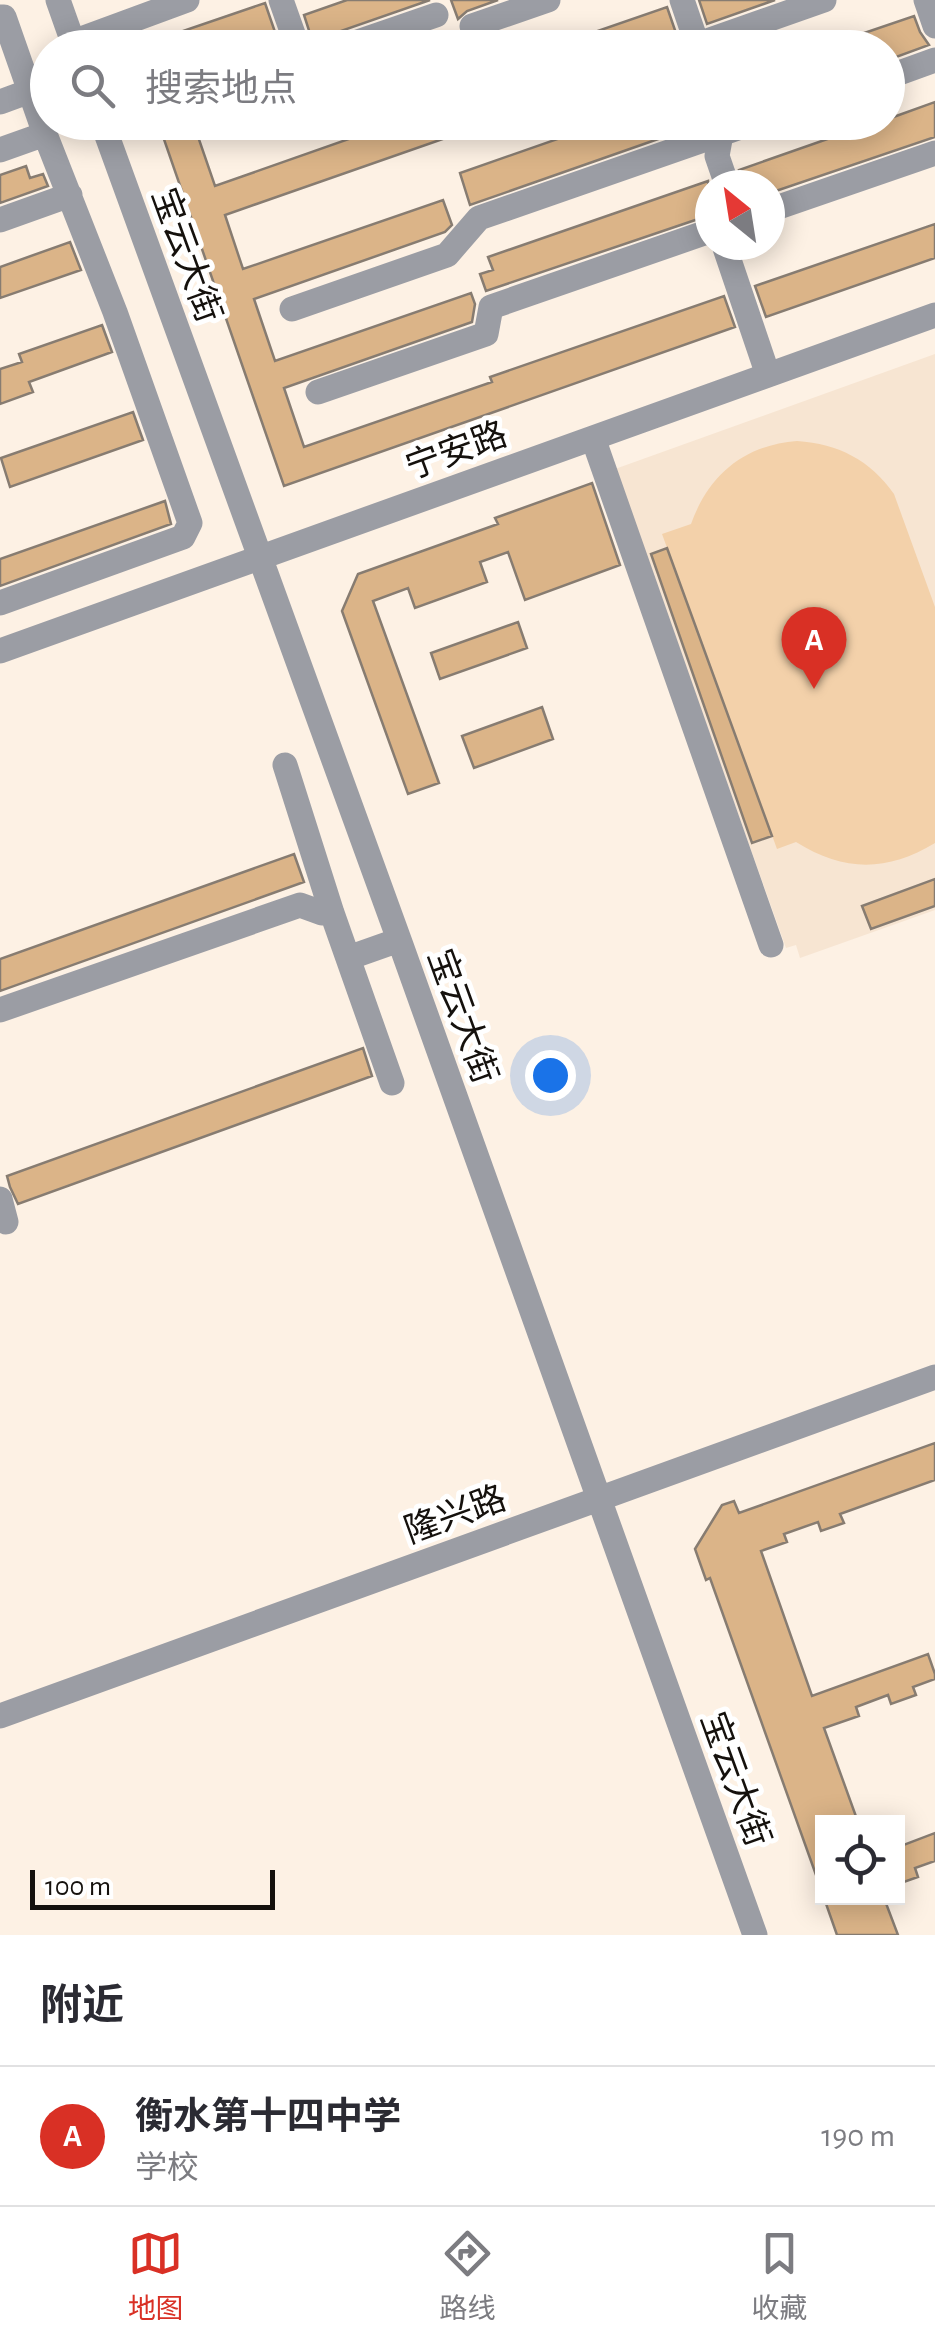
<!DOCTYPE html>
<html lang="zh">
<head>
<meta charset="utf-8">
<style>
	body { margin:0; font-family:"Alegreya Sans","Noto Sans SC",sans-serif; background:#f7f7f7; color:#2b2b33 }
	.controls { position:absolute; right:30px; bottom:30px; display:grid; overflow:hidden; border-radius:0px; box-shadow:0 5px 25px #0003 }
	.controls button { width:90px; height:90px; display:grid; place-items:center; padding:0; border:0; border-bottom:2px solid #e1e1e2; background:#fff; color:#2b2b33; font:50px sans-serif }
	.compass { position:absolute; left:695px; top:170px; width:90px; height:90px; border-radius:50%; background:#fff; box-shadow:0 5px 25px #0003; rotate:330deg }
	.scale { position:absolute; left:30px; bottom:25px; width:245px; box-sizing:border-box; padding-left:10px; border:5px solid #15110d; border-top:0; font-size:28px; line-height:35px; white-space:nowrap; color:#15110d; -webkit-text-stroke:8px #fff; paint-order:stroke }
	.you { position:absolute; left:550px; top:1075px; width:35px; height:35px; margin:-25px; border:8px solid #fff; border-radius:50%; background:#1a73e8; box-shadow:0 0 0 15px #1a73e833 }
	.badge { display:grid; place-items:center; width:65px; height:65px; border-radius:50%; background:#d93025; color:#fff; font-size:32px; font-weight:700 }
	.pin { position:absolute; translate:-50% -82px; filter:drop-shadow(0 2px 5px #0008) }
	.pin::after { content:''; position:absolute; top:52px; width:35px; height:30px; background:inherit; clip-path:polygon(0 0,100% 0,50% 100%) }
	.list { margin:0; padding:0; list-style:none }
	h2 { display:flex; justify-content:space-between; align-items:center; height:130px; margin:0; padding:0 40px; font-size:42px }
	h2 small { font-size:32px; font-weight:400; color:#7c7c81 }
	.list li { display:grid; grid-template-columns:65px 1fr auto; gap:30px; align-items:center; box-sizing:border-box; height:140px; padding:0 40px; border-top:2px solid #e1e1e2 }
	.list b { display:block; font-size:38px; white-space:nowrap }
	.list p { margin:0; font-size:32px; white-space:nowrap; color:#7c7c81 }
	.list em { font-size:32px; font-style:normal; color:#7c7c81 }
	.icon { flex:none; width:55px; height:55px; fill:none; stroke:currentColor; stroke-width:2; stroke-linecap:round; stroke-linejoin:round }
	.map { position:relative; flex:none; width:935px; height:1935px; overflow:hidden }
	.search { position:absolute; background:#fff; box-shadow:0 5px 25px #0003; left:30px; right:30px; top:30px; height:110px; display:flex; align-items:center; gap:25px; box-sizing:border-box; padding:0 35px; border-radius:55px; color:#7c7c81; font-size:38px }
	.sheet { height:270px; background:#fff }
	nav { display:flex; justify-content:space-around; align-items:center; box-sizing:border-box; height:140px; border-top:2px solid #e1e1e2; background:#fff; font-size:28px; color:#7c7c81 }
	nav a { display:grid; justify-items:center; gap:5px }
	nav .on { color:#d93025 }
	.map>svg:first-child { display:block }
	.built { fill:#f7e5d2 }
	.green { fill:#f3d1aa }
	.building { fill:#dbb488; stroke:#877c71; stroke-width:2.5 }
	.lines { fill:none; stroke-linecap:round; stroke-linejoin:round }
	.minor { stroke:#9b9da4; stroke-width:25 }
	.labels { text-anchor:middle; stroke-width:10; stroke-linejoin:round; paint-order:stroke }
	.street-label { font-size:35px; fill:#15110d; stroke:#fff }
</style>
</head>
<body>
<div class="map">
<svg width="935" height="1935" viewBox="0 0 935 1935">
	<rect width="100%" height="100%" fill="#fdf1e4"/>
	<!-- built -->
	<path class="built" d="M935,354v556l-135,48 -4,-13 -10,3 -171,-479z"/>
	<!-- green -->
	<path class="green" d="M797,441c42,3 73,19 97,53l41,113v236c-48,29 -91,29 -139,-1l-19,7 -115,-315 29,-10c18,-50 54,-79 106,-83z"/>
	<!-- building -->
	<path class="building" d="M347,0h83l-95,33 -10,9 -11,4 -10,-31z
		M451,0h47l-31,11 -9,8z
		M699,0h76l-68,24z
		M265,3l10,29 -44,16h-88l-1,-3z
		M667,7l10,29 -5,6 -15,6h-99l-1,-3z
		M914,16l6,16 9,13 -41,15v-12h-59v-3z
		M935,102v35l-165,56v-8h-27l-4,-15 137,-48h12v-3z
		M158,122h35l22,64 182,-64h59l4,11 -235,82 18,54 200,-69 9,25 -7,7 -191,67 21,62 196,-68 4,11 -3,18 -188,66 20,59 188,-65 -2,-5 234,-81 11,31 -451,159z
		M606,122l95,2 -231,81 -10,-32z
		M26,166l4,12 13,-4 5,12 -48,17v-28z
		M708,181l2,34 -224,76 -6,-17 13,-4 -5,-13z
		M935,224v34l-169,59 -11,-31z
		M70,242l11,28 -81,28v-31z
		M102,325l10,27 -83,30 4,10 -33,12v-35l22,-7 -3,-8z
		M133,412l10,28 -133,47 -9,-29z
		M592,483l28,82 -95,35 -17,-48 -28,10 7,20 -72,26 -7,-20 -35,13 66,182 -31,11 -66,-183 16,-37 140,-50 -3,-6z
		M165,501l6,23 -171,62v-27z
		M667,548l105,288 -20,7 -101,-289z
		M518,622l9,26 -87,31 -9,-26z
		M542,707l11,32 -79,29 -12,-32z
		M294,854l10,28 -304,109v-32z
		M935,879v27l-64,23 -9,-23z
		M363,1048l9,28 -354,128 -8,-17 -3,-11z
		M935,1443v37l-95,34 4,9 -23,8 -3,-9 -34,12 3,8 -26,9 51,145 116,-42 7,20v5l-22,8 3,8 -25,9 -3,-9 -32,12 3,9 -35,12 34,94h-36v66l-1,1 -111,-311 -4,2 -11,-31 27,-44 12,-4 5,12z
		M935,1833v28l-20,7 3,9 -20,7v-37z
		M824,1898h60l14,37h-61z"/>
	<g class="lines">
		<!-- minor -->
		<path class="minor" d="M58,0l17,48
			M281,0l17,48
			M682,0l15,44
			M926,0l9,26
			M0,17h4l41,117 70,178 75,211 -7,14 -183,66
			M472,26l76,-26
			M73,42l114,-42
			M340,48l96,-33
			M687,48l137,-48
			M888,77l47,-17
			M0,102l30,-11
			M102,122l299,823 354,990
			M717,122l4,12 -4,22 10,29
			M0,150l45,-16
			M770,210l165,-57
			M0,220l70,-25
			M724,245l44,130
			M292,309l155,-54 32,-37 276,-96
			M318,392l168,-58 5,-27 219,-76
			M593,438l178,507
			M0,651l935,-336
			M285,765l47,148 60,170
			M348,958l51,-18
			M0,1010l300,-105 22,8h10
			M0,1199l6,23
			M0,1716l935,-339"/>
	</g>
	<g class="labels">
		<!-- street labels -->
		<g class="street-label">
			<text transform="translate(187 255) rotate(70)" y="12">宝云大街</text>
			<text transform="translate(456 450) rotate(-20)" y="12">宁安路</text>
			<text transform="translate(463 1016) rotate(70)" y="12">宝云大街</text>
			<text transform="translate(455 1514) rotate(-20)" y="12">隆兴路</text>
			<text transform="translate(736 1779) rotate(70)" y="12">宝云大街</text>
		</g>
	</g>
</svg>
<div class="controls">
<button><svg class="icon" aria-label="locate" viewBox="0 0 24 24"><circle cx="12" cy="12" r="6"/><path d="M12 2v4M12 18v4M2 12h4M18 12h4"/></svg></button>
</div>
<svg class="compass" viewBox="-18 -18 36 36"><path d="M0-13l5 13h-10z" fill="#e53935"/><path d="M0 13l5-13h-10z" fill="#7c7c81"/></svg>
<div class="scale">100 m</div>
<div class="you"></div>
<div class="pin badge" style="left:814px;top:689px">A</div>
<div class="search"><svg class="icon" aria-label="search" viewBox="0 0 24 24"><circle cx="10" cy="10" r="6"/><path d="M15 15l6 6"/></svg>搜索地点</div>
</div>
<section class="sheet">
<h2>附近<small></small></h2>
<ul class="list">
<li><span class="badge">A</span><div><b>衡水第十四中学</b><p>学校</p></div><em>190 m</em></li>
</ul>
</section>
<nav>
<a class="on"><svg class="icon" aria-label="map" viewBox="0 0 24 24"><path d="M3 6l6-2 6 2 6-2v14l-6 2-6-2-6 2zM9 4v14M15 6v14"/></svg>地图</a>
<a><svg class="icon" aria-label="directions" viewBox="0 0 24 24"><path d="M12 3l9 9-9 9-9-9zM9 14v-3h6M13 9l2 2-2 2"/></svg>路线</a>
<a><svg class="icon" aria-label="saved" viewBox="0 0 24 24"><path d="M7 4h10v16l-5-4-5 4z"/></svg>收藏</a>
</nav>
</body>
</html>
